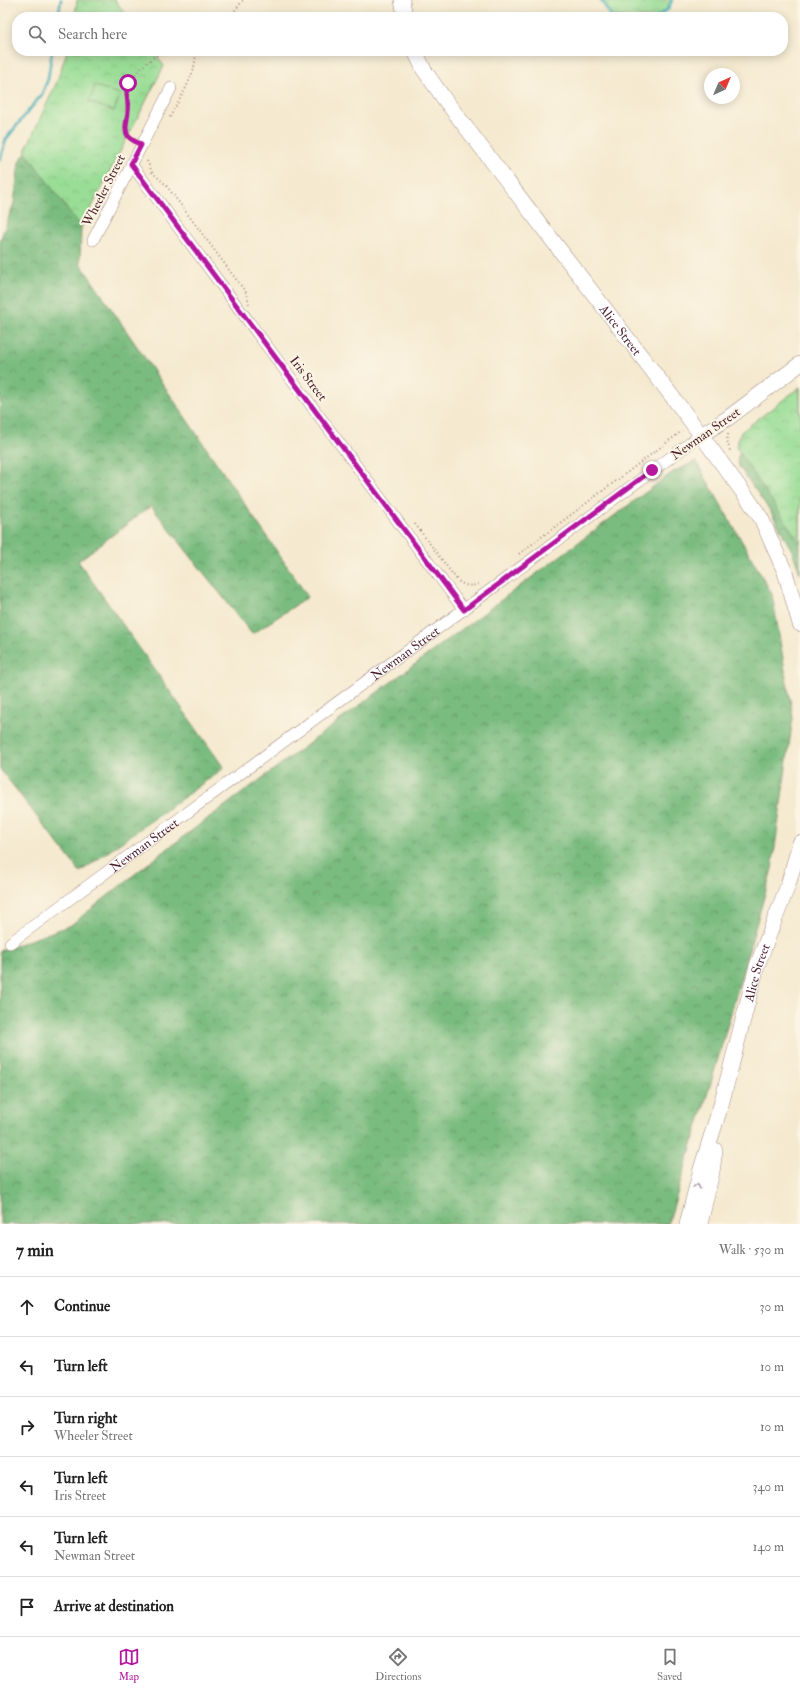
<!DOCTYPE html>
<html lang="en">
<head>
<meta charset="utf-8">
<style>
	body { margin:0; font-family:"IM FELL Double Pica",serif; background:#f6f6f6; color:#222 }
	.compass { position:absolute; left:704px; top:68px; width:36px; height:36px; border-radius:50%; background:#fff; box-shadow:0 2px 10px #0003; rotate:44deg }
	.stop { position:absolute; width:12px; height:12px; margin:-9px; border:3px solid #b5179e; border-radius:50%; background:#fff }
	.stop.end { background:#b5179e; border-color:#fff; box-shadow:0 1px 4px #0008 }
	.list { margin:0; padding:0; list-style:none }
	h2 { display:flex; justify-content:space-between; align-items:center; height:52px; margin:0; padding:0 16px; font-size:17px }
	h2 small { font-size:13px; font-weight:400; color:#767676 }
	.list li { display:grid; grid-template-columns:26px 1fr auto; gap:12px; align-items:center; box-sizing:border-box; height:60px; padding:0 16px; border-top:1px solid #e0e0e0 }
	.list b { display:block; font-size:15px; white-space:nowrap }
	.list p { margin:0; font-size:13px; white-space:nowrap; color:#767676 }
	.list em { font-size:13px; font-style:normal; color:#767676 }
	.icon { flex:none; width:22px; height:22px; fill:none; stroke:currentColor; stroke-width:2; stroke-linecap:round; stroke-linejoin:round }
	.map { position:relative; flex:none; width:800px; height:1224px; overflow:hidden }
	.search { position:absolute; background:#fff; box-shadow:0 2px 10px #0003; left:12px; right:12px; top:12px; height:44px; display:flex; align-items:center; gap:10px; box-sizing:border-box; padding:0 14px; border-radius:16px; color:#767676; font-size:15px }
	.sheet { height:412px; background:#fff }
	nav { display:flex; justify-content:space-around; align-items:center; box-sizing:border-box; height:56px; border-top:1px solid #e0e0e0; background:#fff; font-size:11px; color:#767676 }
	nav a { display:grid; justify-items:center; gap:2px }
	nav .on { color:#b5179e }
	.map>svg:first-child { display:block }
	.forest { fill:url(#forest-crowns); stroke:#626e55 }
	.park { fill:url(#park-crowns); stroke:#727e60 }
	.garden { fill:#99dd96; stroke:#727e60 }
	.lines { fill:none; stroke-linecap:round; stroke-linejoin:round }
	.stream { stroke:#3aabb5; stroke-width:3 }
	.street-casing { stroke:#a0847e; stroke-width:12 }
	.secondary-casing { stroke:#a0847e; stroke-width:16 }
	.path { stroke:#a0847e; stroke-width:2; stroke-dasharray:1 3; stroke-linecap:butt }
	.street { stroke:#fff; stroke-width:11 }
	.secondary { stroke:#fff; stroke-width:15 }
	.oneway { stroke:#ae9aa0 }
	.route { stroke:#b5179e; stroke-width:5 }
	.labels { text-anchor:middle; stroke-width:4; stroke-linejoin:round; paint-order:stroke }
	.street-label { font-size:13px; fill:#4a1f2b; stroke:#fcf5e5 }
</style>
</head>
<body>
<div class="map">
<svg width="800" height="1224" viewBox="0 0 800 1224">
	<defs>
		<pattern id="forest-crowns" width="20" height="18" patternUnits="userSpaceOnUse"><rect width="20" height="18" fill="#7abc7f"/><path d="M2 6a3 3 0 1 1 6 0M12 15a3 3 0 1 1 6 0" fill="none" stroke="#669868"/></pattern>
		<pattern id="park-crowns" width="20" height="18" patternUnits="userSpaceOnUse"><rect width="20" height="18" fill="#99dd96"/><path d="M2 6a3 3 0 1 1 6 0M12 15a3 3 0 1 1 6 0" fill="none" stroke="#85bd81"/></pattern>
	</defs>
	<rect width="100%" height="100%" fill="#fcf5e5"/>
	<filter id="ink" filterUnits="userSpaceOnUse"><feTurbulence type="fractalNoise" baseFrequency=".025" numOctaves="2"/><feDisplacementMap in="SourceGraphic" scale="8" xChannelSelector="R" yChannelSelector="G"/><feConvolveMatrix kernelMatrix="1 2 1 2 8 2 1 2 1" color-interpolation-filters="sRGB"/></filter>
	<filter id="wash" filterUnits="userSpaceOnUse"><feTurbulence type="fractalNoise" baseFrequency=".012" numOctaves="4" result="noise"/><feDisplacementMap in="SourceGraphic" scale="16" xChannelSelector="R" yChannelSelector="G"/><feGaussianBlur stdDeviation="0.9" result="paint"/><feColorMatrix in="noise" values="0 0 0 0 0 0 0 0 0 0 0 0 0 0 0 0 0 1.4 0 .05"/><feComposite in="paint" operator="in"/></filter>
	<g filter="url(#wash)">
		<rect width="100%" height="100%" fill="#f5ead0"/>
		<!-- forest -->
		<path class="forest" d="M38,136l6,24 37,68 -1,35 228,334 -56,37 -101,-128 -73,55 146,207 -144,104 -80,-103v-528l14,-38 5,-41z
			M800,387v186l-7,-20 -22,-41 -32,-45 -2,-8 12,-26z
			M696,461l76,133 21,123 -21,152 -57,200 -47,155h-668v-273l71,-26 88,-70 514,-383z"/>
		<!-- park -->
		<path class="park" d="M77,0h38l13,17h-53z
			M601,0h71l-4,9 -11,8h-45z
			M67,51h86l11,15 -83,162 -56,-77 31,-67z
			M800,387v156l-64,-96 5,-15z"/>
		<!-- garden -->
		<path class="garden" d="M95,86l25,8 -6,17 -25,-9z"/>
		<g class="lines">
			<!-- stream -->
			<path class="stream" d="M601,0l11,17
				M58,17l3,-17
				M657,17l11,-8 4,-9
				M0,160l6,-21 36,-45 6,-15 4,-28"/>
		</g>
	</g>
	<g filter="url(#ink)">
		<g class="lines">
			<!-- street casing -->
			<g class="street-casing">
				<g id="street">
					<path d="M131,164l333,446"/>
					<path d="M93,240l78,-152"/>
					<path id="s1" d="M10,943l691,-508"/>
				</g>
			</g>
			<!-- secondary casing -->
			<g class="secondary-casing">
				<g id="secondary">
					<path d="M402,0l3,17"/>
					<path id="s2" d="M415,51l9,19 21,30 239,312 64,87 13,19 24,54 15,52"/>
					<path d="M701,435l27,-17 72,-54"/>
					<path id="s3" d="M687,1224l14,-55 20,-64 36,-139 31,-81 12,-42"/>
					<path d="M700,1224l12,-52 3,-22"/>
				</g>
			</g>
			<!-- path -->
			<path class="path" d="M230,17l13,-17
				M170,117c9,-17 29,-47 25,-66
				M134,140c-12,-6 -7,-16 -6,-27 1,-8 -3,-16 -2,-24 3,-11 24,-31 34,-35 5,-2 11,-2 16,-3
				M147,161l5,11 14,13 81,109 2,10
				M728,434l-1,6 3,11
				M415,524l42,56c7,6 13,7 22,4
				M519,554l163,-123"/>
			<!-- street -->
			<use href="#street" class="street"/>
			<!-- secondary -->
			<use href="#secondary" class="secondary"/>
		</g>
		<!-- one-way arrows -->
		<defs><path id="oneway-chevron" d="M-2-3.5L2.5 0L-2 3.5" fill="none" stroke-width="1.6" stroke-linecap="round" stroke-linejoin="round"/></defs>
		<use class="oneway" href="#oneway-chevron" transform="translate(697 1186) rotate(-75)"/>
	</g>
	<g class="lines" filter="url(#ink)">
		<!-- route -->
		<path class="route" d="M128,83c-3,10 1,18 0,28 0,8 -5,18 0,25 3,4 9,6 13,9l-10,19 333,446 188,-140"/>
	</g>
	<g class="labels">
		<!-- street labels -->
		<g class="street-label">
			<text transform="translate(103 190) rotate(-63)" y="5">Wheeler Street</text>
			<text dy="5" stroke="none"><textPath href="#s2" startOffset="347">Alice Street</textPath></text>
			<text transform="translate(309 378) rotate(53)" y="5">Iris Street</text>
			<text transform="translate(705 433) rotate(-35)" y="5">Newman Street</text>
			<text dy="5" stroke="none"><textPath href="#s1" startOffset="490">Newman Street</textPath></text>
			<text dy="5" stroke="none"><textPath href="#s1" startOffset="166">Newman Street</textPath></text>
			<text dy="5" stroke="none"><textPath href="#s3" startOffset="261">Alice Street</textPath></text>
		</g>
	</g>
</svg>
<svg class="compass" viewBox="-18 -18 36 36"><path d="M0-13l5 13h-10z" fill="#e53935"/><path d="M0 13l5-13h-10z" fill="#767676"/></svg>
<div class="stop" style="left:128px;top:83px"></div>
<div class="stop end" style="left:652px;top:470px"></div>
<div class="search"><svg class="icon" aria-label="search" viewBox="0 0 24 24"><circle cx="10" cy="10" r="6"/><path d="M15 15l6 6"/></svg>Search here</div>
</div>
<section class="sheet">
<h2>7 min<small>Walk · 530 m</small></h2>
<ul class="list">
<li><svg class="icon" aria-label="ahead" viewBox="0 0 24 24"><path d="M12 20V5M6 11l6-6 6 6"/></svg><div><b>Continue</b></div><em>30 m</em></li>
<li><svg class="icon" aria-label="left" viewBox="0 0 24 24"><path d="M17 20v-9H6M10 6l-5 5 5 5"/></svg><div><b>Turn left</b></div><em>10 m</em></li>
<li><svg class="icon" aria-label="right" viewBox="0 0 24 24"><path d="M7 20v-9h11M14 6l5 5-5 5"/></svg><div><b>Turn right</b><p>Wheeler Street</p></div><em>10 m</em></li>
<li><svg class="icon" aria-label="left" viewBox="0 0 24 24"><path d="M17 20v-9H6M10 6l-5 5 5 5"/></svg><div><b>Turn left</b><p>Iris Street</p></div><em>340 m</em></li>
<li><svg class="icon" aria-label="left" viewBox="0 0 24 24"><path d="M17 20v-9H6M10 6l-5 5 5 5"/></svg><div><b>Turn left</b><p>Newman Street</p></div><em>140 m</em></li>
<li><svg class="icon" aria-label="arrive" viewBox="0 0 24 24"><path d="M6 21V4h12l-3 4 3 4H6"/></svg><div><b>Arrive at destination</b></div></li>
</ul>
</section>
<nav>
<a class="on"><svg class="icon" aria-label="map" viewBox="0 0 24 24"><path d="M3 6l6-2 6 2 6-2v14l-6 2-6-2-6 2zM9 4v14M15 6v14"/></svg>Map</a>
<a><svg class="icon" aria-label="directions" viewBox="0 0 24 24"><path d="M12 3l9 9-9 9-9-9zM9 14v-3h6M13 9l2 2-2 2"/></svg>Directions</a>
<a><svg class="icon" aria-label="saved" viewBox="0 0 24 24"><path d="M7 4h10v16l-5-4-5 4z"/></svg>Saved</a>
</nav>
</body>
</html>
